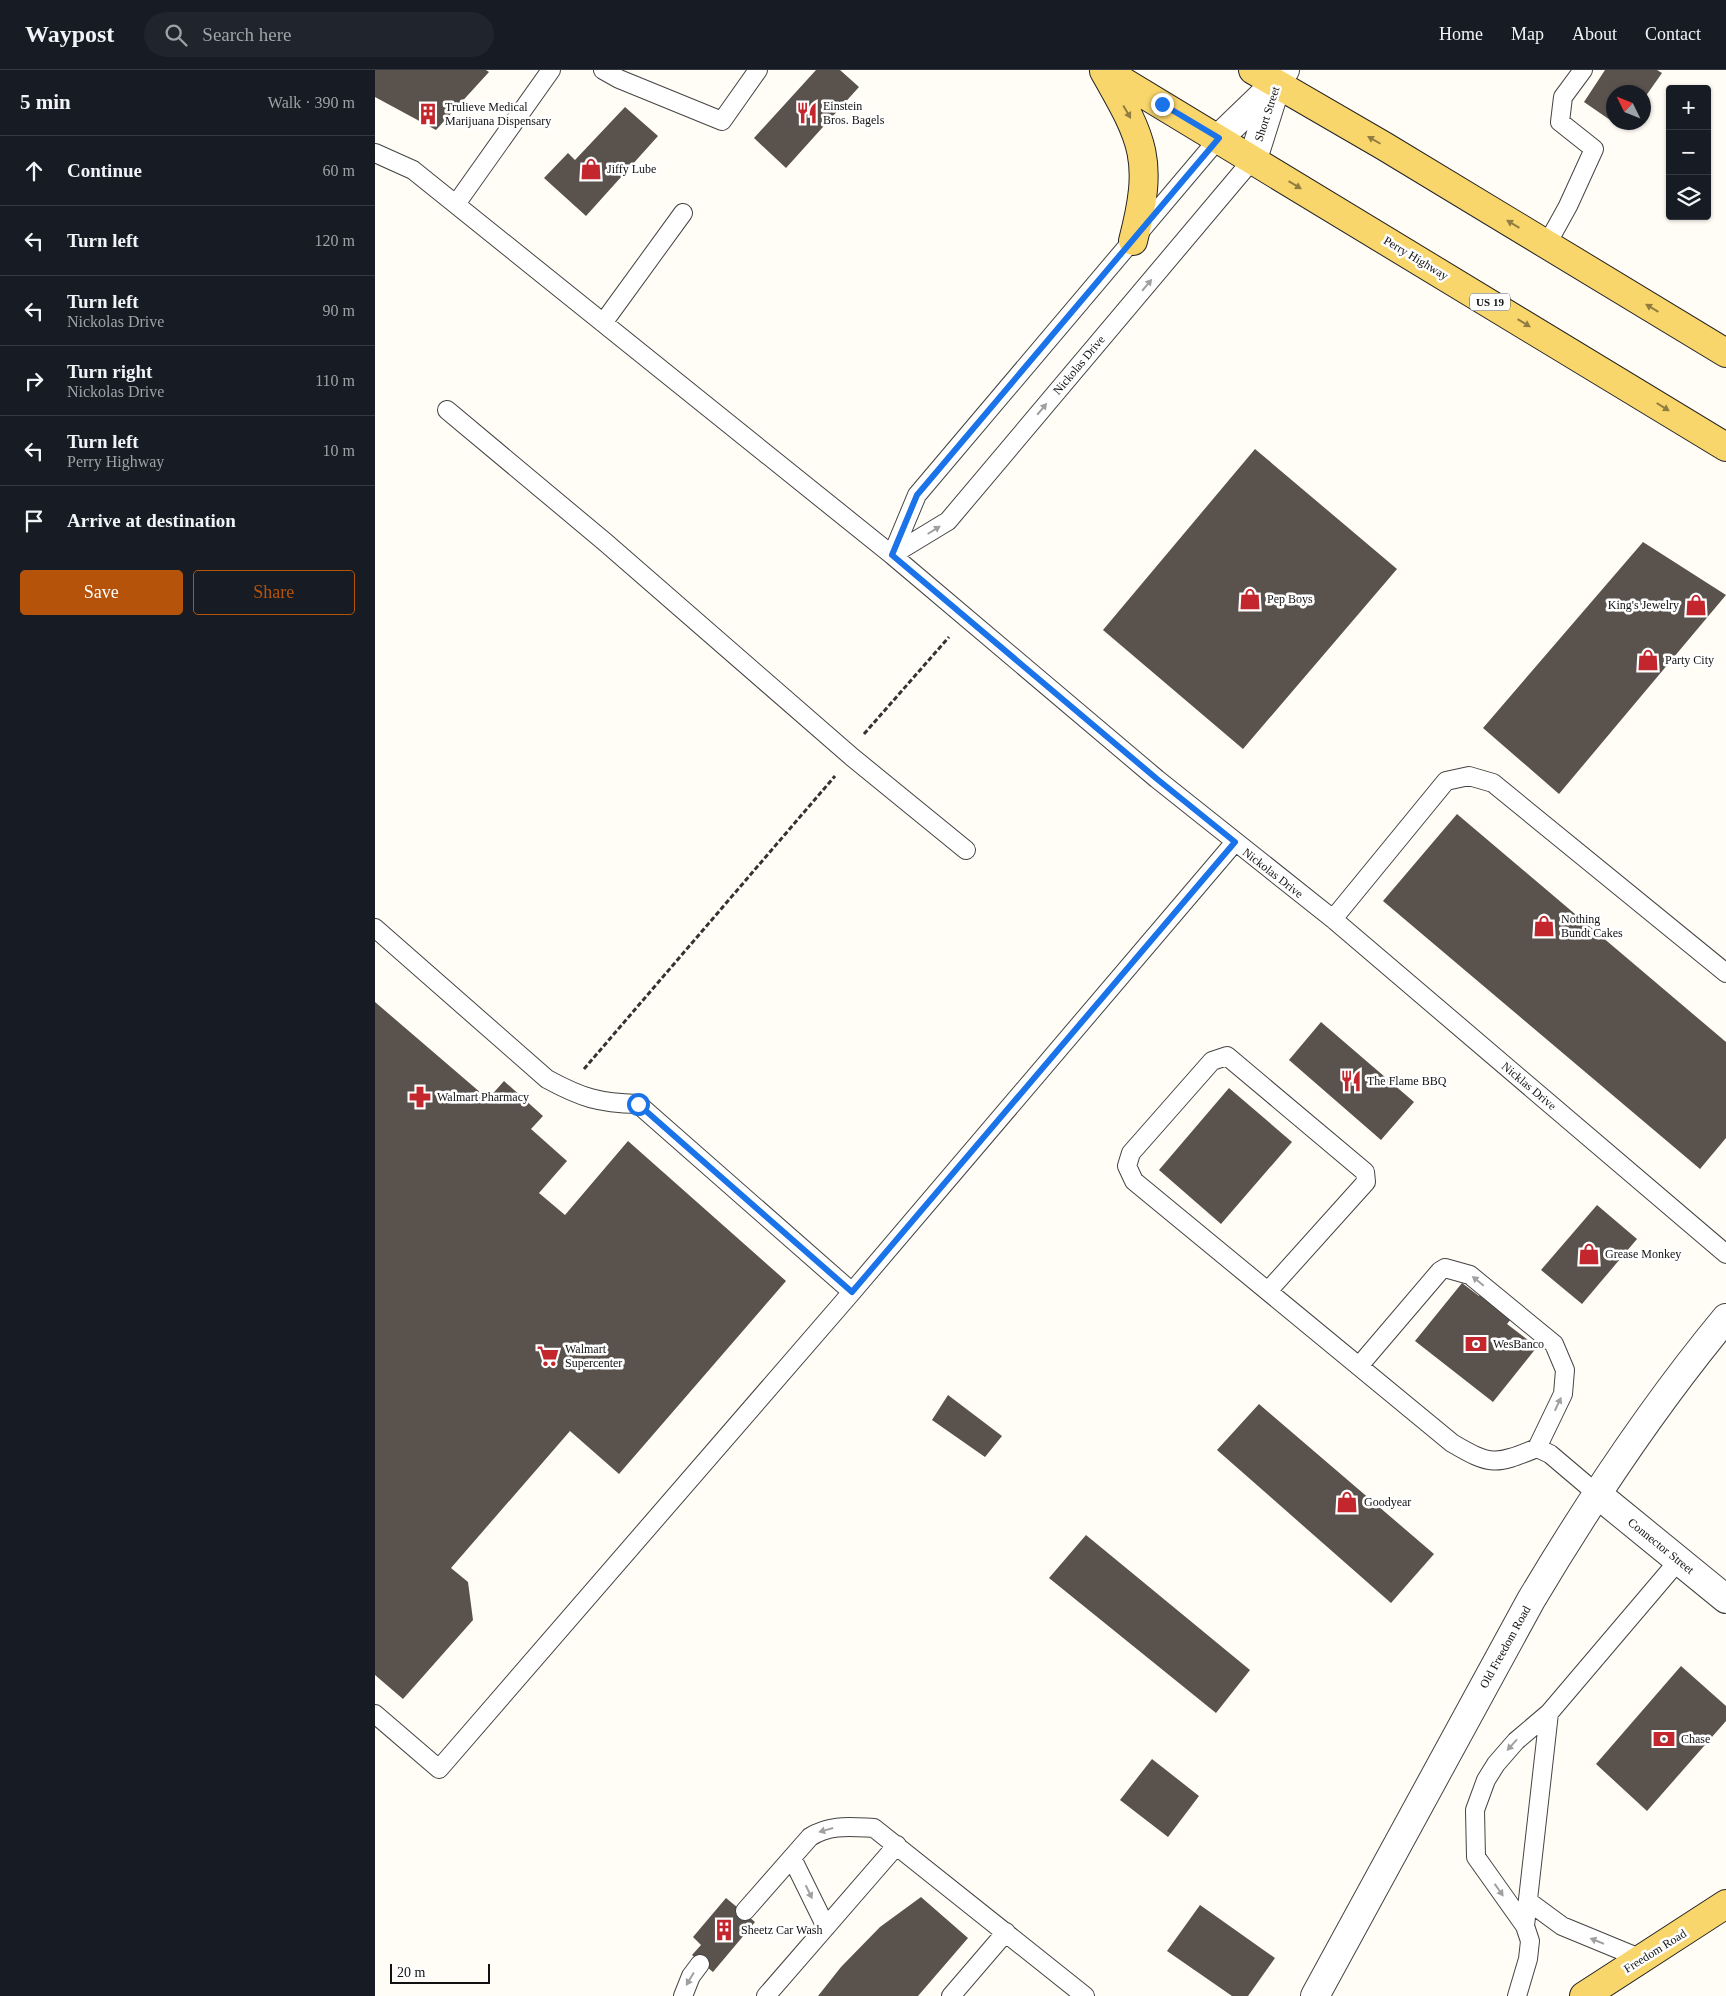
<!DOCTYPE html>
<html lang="en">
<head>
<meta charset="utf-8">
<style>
	body { margin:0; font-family:"Times New Roman",serif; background:#20242c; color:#f1f3f6 }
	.controls { position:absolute; right:15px; top:15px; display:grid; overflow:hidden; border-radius:5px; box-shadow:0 1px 4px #0004 }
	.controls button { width:45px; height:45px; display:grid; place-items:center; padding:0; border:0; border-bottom:1px solid #363941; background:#171b24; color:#f1f3f6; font:25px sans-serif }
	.compass { position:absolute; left:1231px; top:15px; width:45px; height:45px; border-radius:50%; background:#171b24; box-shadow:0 1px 4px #0004; rotate:313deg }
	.scale { position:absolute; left:15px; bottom:12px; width:100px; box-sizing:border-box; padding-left:5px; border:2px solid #111; border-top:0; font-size:14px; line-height:18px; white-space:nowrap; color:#111; -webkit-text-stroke:4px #fff; paint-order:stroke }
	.stop { position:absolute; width:15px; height:15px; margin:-11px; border:4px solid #1a73e8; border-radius:50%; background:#fff }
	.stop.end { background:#1a73e8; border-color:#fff; box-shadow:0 1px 5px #0008 }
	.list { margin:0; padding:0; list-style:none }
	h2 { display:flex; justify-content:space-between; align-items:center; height:65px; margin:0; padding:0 20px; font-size:21px }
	h2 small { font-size:16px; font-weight:400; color:#9ea1a6 }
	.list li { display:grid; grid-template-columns:32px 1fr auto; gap:15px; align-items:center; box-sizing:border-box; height:70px; padding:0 20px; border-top:1px solid #363941 }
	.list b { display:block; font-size:19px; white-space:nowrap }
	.list p { margin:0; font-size:16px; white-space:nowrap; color:#9ea1a6 }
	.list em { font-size:16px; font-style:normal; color:#9ea1a6 }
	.actions { display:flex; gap:10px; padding:15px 20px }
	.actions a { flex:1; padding:11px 0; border:1px solid #b45309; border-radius:5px; text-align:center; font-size:18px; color:#b45309 }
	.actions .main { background:#b45309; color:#fff }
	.icon { flex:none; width:28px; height:28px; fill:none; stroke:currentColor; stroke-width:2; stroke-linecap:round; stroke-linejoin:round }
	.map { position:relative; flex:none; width:1351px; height:1926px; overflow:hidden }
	header { display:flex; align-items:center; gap:30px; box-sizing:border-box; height:70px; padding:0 25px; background:#171b24; border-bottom:1px solid #363941 }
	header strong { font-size:24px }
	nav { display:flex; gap:28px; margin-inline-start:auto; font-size:18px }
	.search { width:350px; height:45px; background:#20242c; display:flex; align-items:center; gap:12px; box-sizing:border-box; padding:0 18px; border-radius:28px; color:#9ea1a6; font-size:19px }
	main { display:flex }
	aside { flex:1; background:#171b24 }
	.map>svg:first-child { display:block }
	.building { fill:#5a524d }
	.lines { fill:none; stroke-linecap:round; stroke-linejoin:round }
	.lane-casing { stroke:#444; stroke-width:20 }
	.street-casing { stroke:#444; stroke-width:30 }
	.primary-casing { stroke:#222; stroke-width:30 }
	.path { stroke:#333; stroke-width:3; stroke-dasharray:5 2.5; stroke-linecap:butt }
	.lane { stroke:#fff; stroke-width:18 }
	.street { stroke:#fff; stroke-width:28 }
	.primary { stroke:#f9d66b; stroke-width:28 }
	.oneway { fill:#917d42 }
	.oneway2 { fill:#a0a0a0 }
	.route { stroke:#1a73e8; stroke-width:6 }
	.labels { text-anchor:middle; stroke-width:5; stroke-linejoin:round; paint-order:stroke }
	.shield { fill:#fff; stroke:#585858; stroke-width:1 }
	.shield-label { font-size:11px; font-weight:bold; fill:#111 }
	.poi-label { font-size:12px; fill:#111; stroke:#fff; text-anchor:start }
	.street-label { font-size:12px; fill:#111; stroke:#fff }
</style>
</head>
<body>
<header>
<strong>Waypost</strong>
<div class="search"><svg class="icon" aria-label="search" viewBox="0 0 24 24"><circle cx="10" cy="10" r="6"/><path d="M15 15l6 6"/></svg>Search here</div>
<nav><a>Home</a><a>Map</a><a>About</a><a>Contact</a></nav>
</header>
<main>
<aside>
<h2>5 min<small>Walk · 390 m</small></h2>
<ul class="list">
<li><svg class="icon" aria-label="ahead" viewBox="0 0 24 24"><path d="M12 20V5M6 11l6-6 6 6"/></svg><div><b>Continue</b></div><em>60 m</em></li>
<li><svg class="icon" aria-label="left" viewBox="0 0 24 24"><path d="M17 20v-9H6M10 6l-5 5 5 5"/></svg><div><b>Turn left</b></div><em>120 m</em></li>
<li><svg class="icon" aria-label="left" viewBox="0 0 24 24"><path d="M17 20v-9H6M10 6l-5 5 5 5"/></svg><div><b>Turn left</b><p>Nickolas Drive</p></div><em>90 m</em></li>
<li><svg class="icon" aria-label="right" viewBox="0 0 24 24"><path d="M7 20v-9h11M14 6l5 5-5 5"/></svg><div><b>Turn right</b><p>Nickolas Drive</p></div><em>110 m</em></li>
<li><svg class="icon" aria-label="left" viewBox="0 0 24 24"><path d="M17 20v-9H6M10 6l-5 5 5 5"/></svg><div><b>Turn left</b><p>Perry Highway</p></div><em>10 m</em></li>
<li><svg class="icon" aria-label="arrive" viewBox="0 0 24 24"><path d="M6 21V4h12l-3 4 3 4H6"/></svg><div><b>Arrive at destination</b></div></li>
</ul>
<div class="actions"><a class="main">Save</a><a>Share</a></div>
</aside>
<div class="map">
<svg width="1351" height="1926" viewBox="0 0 1351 1926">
	<rect width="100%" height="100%" fill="#fffdf5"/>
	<!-- building -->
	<path class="building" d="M0,0h111l3,2 -53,58 -61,-33z
		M441,0h24l19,17 -73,81 -32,-30z
		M1230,0h52l5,3 -19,27v-8h-30v30l-29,-20z
		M250,37l33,29 -72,80 -42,-38 24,-25 7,7z
		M880,379l142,120 -154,180 -140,-119z
		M1268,472l83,53 -167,199 -76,-66z
		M1082,744l269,228v96l-26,31 -317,-268z
		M0,932l113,97 16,-18 39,35 -12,13 36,32 -28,32 26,22 63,-74 158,140 -167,193 -49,-43 -119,137 17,14 5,38 -70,79 -28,-24z
		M946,952l93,80 -33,38 -92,-80z
		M854,1018l63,54 -71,82 -62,-54z
		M1222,1135l40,34 -55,65 -41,-34z
		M1087,1213l17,13 5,-6 31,24 -8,10 30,23 -44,55 -78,-61z
		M573,1325l54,41 -17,21 -53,-37z
		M884,1334l175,150 -43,49 -174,-153z
		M711,1465l164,135 -34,43 -167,-135z
		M1306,1596l45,40v15l-79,90 -51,-47z
		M777,1689l47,37 -31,41 -48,-37z
		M546,1827l47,41 -50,58h-100l23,-29 39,-40z
		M351,1828l29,24 -42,50 -21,-17 9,-10 -8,-8z
		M825,1835l75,53 -27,38h-16l-65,-45z"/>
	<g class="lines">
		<!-- lane casing -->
		<g class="lane-casing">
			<path id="lane" d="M228,0l16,9 103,42 36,-51
				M0,83l38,17 479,385 265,224 176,140 393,335
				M81,134l95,-134
				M1172,174l21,-38 26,-57 -34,-27 3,-25 20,-27
				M228,253l80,-110
				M72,340l158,132 247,215 114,93
				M517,485l56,-34 305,-362
				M517,485l25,-60 302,-357
				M958,849l113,-138 23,-5 24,7 233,190
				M0,858l172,151c35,19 52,24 91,25l214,188
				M893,1221l98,-109 -1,-10 -138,-116 -15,5 -81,92 -4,13 7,15 318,262c39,23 43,22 85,5l13,6 46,39
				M984,1296l81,-95 5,-3 25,7 84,69 11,26 -2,24 -26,54
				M0,1644l64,55 413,-477 383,-450
				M417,1788l34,69
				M1153,1831l34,25 80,33
				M370,1841l65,-74c20,-13 41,-10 64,-9l211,168
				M1150,1856l24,-213 130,-153
				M308,1926l8,-20 9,-12
				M391,1926l131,-151
				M576,1926l55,-64
				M1142,1926l11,-37 2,-18 -5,-15 -49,-69 -1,-47 11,-30 10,-16 20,-23 33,-28"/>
		</g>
		<!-- street casing -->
		<g class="street-casing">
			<path id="street" d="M844,68l56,-54
				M878,89l24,-76 8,-13
				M1221,1423l130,106
				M940,1926l216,-396c59,-99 122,-194 195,-282"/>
		</g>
		<!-- primary casing -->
		<g class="primary-casing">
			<path id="primary" d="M729,0l622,377
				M878,0l131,76 342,207
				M729,1c40,70 50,89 29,170
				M1209,1926l142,-92"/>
		</g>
		<!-- path -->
		<path class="path" d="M489,664l85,-97
			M209,999l251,-293"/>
		<!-- lane -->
		<use href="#lane" class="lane"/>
		<!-- street -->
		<use href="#street" class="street"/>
		<!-- primary -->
		<use href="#primary" class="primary"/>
	</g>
	<!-- one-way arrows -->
	<defs><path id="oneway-solid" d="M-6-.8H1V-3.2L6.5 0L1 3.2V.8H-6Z" transform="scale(1.25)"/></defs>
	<g class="oneway">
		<use href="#oneway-solid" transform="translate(752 42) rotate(60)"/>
		<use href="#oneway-solid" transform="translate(999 70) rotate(-150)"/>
		<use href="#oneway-solid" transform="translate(920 115) rotate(31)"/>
		<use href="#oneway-solid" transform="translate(1138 154) rotate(-149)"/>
		<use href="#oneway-solid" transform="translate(1277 238) rotate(-149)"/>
		<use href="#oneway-solid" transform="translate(1149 253) rotate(31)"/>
		<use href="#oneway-solid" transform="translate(1288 337) rotate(32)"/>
	</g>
	<g class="oneway2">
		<use href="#oneway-solid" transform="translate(772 215) rotate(-50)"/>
		<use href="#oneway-solid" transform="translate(667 339) rotate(-50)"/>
		<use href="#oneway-solid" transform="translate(559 460) rotate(-32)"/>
		<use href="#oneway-solid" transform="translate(1103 1211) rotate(-141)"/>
		<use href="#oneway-solid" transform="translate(1183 1334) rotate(-65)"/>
		<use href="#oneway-solid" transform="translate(1137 1675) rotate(132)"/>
		<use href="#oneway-solid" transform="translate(451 1760) rotate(164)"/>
		<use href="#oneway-solid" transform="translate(1124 1820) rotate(55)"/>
		<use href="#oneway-solid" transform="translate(434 1822) rotate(64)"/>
		<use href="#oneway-solid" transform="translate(1222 1871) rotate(-158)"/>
		<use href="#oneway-solid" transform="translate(315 1909) rotate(121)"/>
	</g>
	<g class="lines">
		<!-- route -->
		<path class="route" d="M263,1034l214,188 383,-450 -78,-63 -265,-224 25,-60 302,-357 -57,-34"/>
	</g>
	<!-- icons -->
	<defs>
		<g id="restaurant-bare" transform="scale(1.725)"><path d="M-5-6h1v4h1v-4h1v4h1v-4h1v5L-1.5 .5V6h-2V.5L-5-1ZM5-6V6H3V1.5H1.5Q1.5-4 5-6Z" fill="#c4262e" stroke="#fff" stroke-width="2.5" paint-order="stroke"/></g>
		<g id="building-bare" transform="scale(1.725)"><path d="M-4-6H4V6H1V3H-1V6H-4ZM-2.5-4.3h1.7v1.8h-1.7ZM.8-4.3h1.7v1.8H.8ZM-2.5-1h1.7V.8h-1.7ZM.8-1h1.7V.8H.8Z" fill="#c4262e" stroke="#fff" stroke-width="2.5" paint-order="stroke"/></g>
		<g id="shop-bare" transform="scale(1.725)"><path d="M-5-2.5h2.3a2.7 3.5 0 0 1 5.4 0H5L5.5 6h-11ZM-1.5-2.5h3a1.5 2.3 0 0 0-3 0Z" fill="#c4262e" stroke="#fff" stroke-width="2.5" paint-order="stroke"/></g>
		<g id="pharmacy-bare" transform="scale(1.725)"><path d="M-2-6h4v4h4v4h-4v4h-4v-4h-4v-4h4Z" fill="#c4262e" stroke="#fff" stroke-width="2.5" paint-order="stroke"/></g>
		<g id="bank-bare" transform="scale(1.725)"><path d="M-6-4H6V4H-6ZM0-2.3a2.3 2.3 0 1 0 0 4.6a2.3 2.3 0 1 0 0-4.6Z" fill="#c4262e" stroke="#fff" stroke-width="2.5" paint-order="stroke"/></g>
		<g id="supermarket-bare" transform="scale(1.725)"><path d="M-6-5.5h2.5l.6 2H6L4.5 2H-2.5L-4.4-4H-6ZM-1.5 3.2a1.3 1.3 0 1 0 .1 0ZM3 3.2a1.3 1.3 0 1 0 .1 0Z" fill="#c4262e" stroke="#fff" stroke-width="2.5" paint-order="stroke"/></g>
	</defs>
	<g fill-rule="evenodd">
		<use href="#restaurant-bare" x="432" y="43"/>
		<use href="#building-bare" x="53" y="44"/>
		<use href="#shop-bare" x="216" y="99"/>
		<use href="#shop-bare" x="875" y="529"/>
		<use href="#shop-bare" x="1321" y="535"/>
		<use href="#shop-bare" x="1273" y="590"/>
		<use href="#shop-bare" x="1169" y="856"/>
		<use href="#restaurant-bare" x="976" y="1011"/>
		<use href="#pharmacy-bare" x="45" y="1027"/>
		<use href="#shop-bare" x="1214" y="1184"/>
		<use href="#bank-bare" x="1101" y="1274"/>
		<use href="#supermarket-bare" x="173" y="1286"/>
		<use href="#shop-bare" x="972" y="1432"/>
		<use href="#bank-bare" x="1289" y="1669"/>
		<use href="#building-bare" x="349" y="1860"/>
	</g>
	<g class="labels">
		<!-- shield labels -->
		<rect class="shield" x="1095" y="223.5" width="40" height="17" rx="4"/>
		<g class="shield-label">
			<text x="1115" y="236">US 19</text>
		</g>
		<!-- poi labels -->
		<g class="poi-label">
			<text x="448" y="40">Einstein<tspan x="448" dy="14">Bros. Bagels</tspan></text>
			<text x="70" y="41">Trulieve Medical<tspan x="70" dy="14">Marijuana Dispensary</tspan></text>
			<text x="232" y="103">Jiffy Lube</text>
			<text x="892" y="533">Pep Boys</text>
			<text x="1304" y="539" text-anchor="end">King's Jewelry</text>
			<text x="1290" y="594">Party City</text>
			<text x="1186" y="853">Nothing<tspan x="1186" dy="14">Bundt Cakes</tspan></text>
			<text x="992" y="1015">The Flame BBQ</text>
			<text x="62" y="1031">Walmart Pharmacy</text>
			<text x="1230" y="1188">Grease Monkey</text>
			<text x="1118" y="1278">WesBanco</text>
			<text x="190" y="1283">Walmart<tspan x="190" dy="14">Supercenter</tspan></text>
			<text x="989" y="1436">Goodyear</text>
			<text x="1306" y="1673">Chase</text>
			<text x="366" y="1864">Sheetz Car Wash</text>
		</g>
		<!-- street labels -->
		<g class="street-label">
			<text transform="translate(892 44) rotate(-72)" y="4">Short Street</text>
			<text transform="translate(1041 188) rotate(31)" y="4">Perry Highway</text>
			<text transform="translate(704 295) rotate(-50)" y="4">Nickolas Drive</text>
			<text transform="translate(898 803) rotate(38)" y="4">Nickolas Drive</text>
			<text transform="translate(1154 1016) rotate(40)" y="4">Nicklas Drive</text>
			<text transform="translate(1286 1476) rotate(39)" y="4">Connector Street</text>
			<text transform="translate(1130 1577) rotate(-61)" y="4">Old Freedom Road</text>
			<text transform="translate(1280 1881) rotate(-32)" y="4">Freedom Road</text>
		</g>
	</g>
</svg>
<div class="controls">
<button>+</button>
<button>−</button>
<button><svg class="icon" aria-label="layers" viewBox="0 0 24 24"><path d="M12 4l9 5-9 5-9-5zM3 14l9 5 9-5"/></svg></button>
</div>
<svg class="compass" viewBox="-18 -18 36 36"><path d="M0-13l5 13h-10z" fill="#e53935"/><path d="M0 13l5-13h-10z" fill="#9ea1a6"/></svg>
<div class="scale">20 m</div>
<div class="stop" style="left:263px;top:1034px"></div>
<div class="stop end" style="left:787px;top:34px"></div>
</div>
</main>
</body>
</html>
